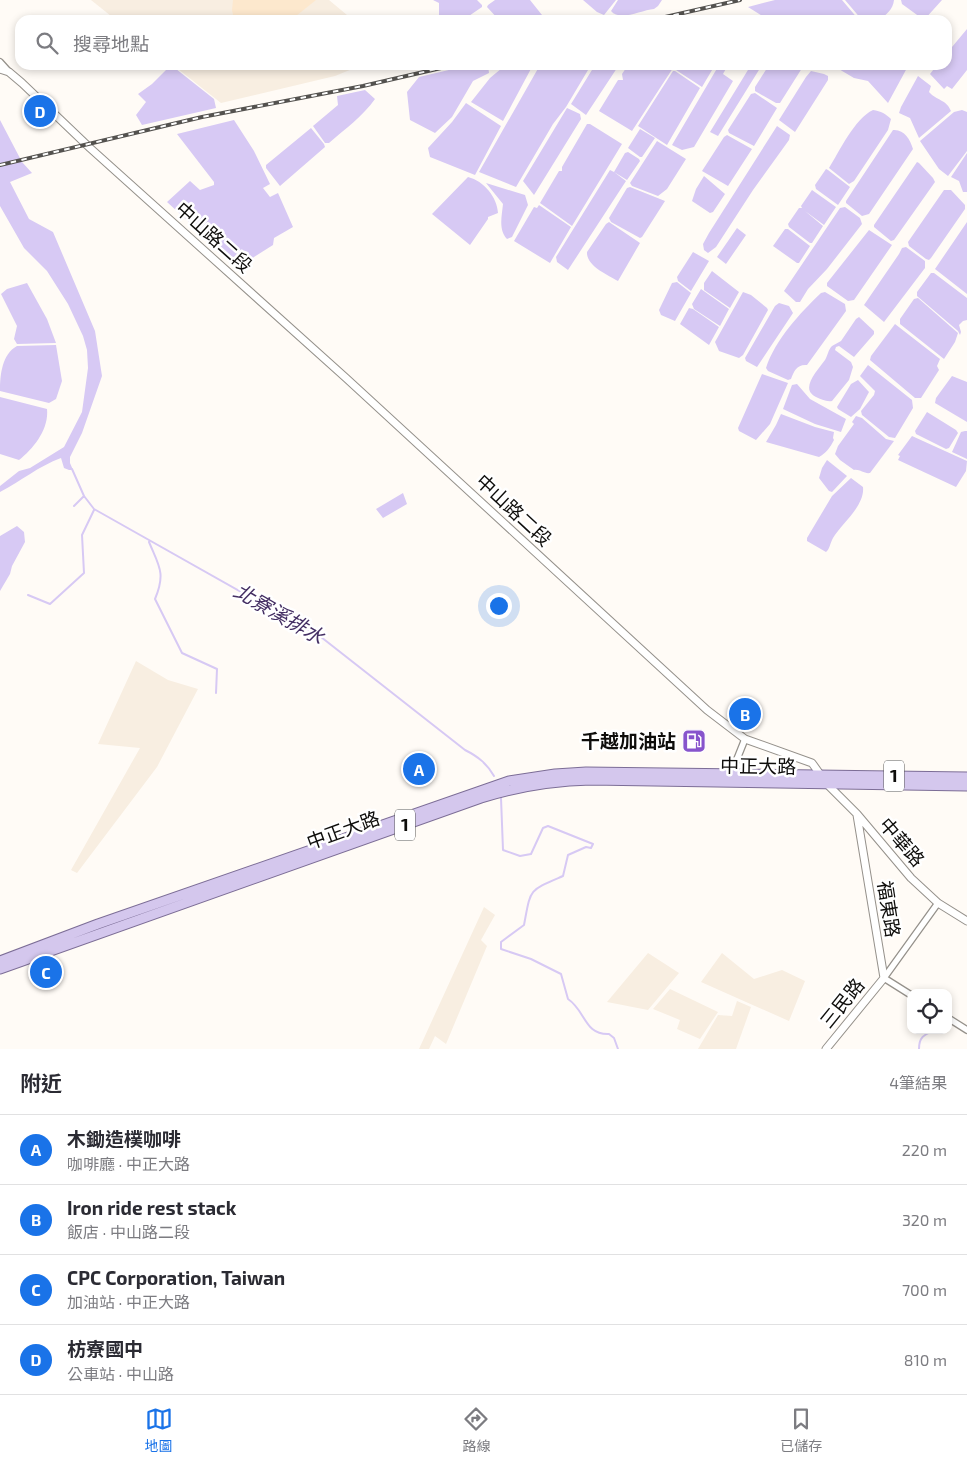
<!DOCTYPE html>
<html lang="zh-TW">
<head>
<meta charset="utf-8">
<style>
	body { margin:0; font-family:"Exo 2","Noto Sans TC",sans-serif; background:#f2f2f3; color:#2b2b33 }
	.controls { position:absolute; right:15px; bottom:15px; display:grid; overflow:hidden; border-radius:10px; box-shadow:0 2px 8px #0003 }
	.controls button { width:45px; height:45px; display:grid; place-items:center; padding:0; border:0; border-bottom:1px solid #e1e1e2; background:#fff; color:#2b2b33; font:25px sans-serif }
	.you { position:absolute; left:498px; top:605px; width:18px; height:18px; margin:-12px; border:4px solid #fff; border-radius:50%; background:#1a73e8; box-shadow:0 0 0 8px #1a73e833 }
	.badge { display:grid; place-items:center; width:32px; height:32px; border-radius:50%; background:#1a73e8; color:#fff; font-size:16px; font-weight:700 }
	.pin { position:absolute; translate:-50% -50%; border:2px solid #fff; box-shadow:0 1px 5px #0006 }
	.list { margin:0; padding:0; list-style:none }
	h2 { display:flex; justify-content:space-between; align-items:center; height:65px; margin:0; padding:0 20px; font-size:21px }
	h2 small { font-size:16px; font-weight:400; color:#7c7c81 }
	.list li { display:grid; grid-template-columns:32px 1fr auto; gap:15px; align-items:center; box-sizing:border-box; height:70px; padding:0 20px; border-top:1px solid #e1e1e2 }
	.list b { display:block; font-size:19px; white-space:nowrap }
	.list p { margin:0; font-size:16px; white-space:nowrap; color:#7c7c81 }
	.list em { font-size:16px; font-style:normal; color:#7c7c81 }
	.icon { flex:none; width:28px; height:28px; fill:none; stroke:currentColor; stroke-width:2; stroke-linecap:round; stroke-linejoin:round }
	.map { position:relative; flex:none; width:967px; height:1049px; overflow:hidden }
	.search { position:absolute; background:#fff; box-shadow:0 2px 8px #0003; left:15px; right:15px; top:15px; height:55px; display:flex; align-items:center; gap:12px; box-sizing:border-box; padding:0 18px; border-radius:15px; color:#7c7c81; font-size:19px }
	.sheet { height:345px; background:#fff }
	nav { display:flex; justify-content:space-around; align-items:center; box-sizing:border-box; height:70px; border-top:1px solid #e1e1e2; background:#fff; font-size:14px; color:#7c7c81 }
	nav a { display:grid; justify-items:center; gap:2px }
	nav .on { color:#1a73e8 }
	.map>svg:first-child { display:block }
	.built { fill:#f8eee1 }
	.green { fill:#fde8cd }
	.water { fill:#d7c9f4 }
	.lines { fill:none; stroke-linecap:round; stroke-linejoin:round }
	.stream { stroke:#d7c9f4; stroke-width:2 }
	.minor-casing { stroke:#95918b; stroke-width:8 }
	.tertiary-casing { stroke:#95918b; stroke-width:9 }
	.primary-casing { stroke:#7c6d96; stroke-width:11 }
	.minor { stroke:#fff; stroke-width:5.5 }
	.tertiary { stroke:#fff; stroke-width:7 }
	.primary { stroke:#d4c7ed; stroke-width:9 }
	.rail-casing { stroke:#54524f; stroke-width:4 }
	.rail { stroke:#fff; stroke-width:2; stroke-dasharray:5.5; stroke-linecap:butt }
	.labels { text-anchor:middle; stroke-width:5; stroke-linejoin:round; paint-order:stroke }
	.shield { fill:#fff; stroke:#565654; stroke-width:1 }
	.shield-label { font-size:18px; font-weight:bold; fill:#0e0d0b }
	.street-label { font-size:19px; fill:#0e0d0b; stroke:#fff }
	.poi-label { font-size:19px; font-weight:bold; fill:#0e0d0b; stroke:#fff; text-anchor:end }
	.water-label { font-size:20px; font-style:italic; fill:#442f63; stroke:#fff }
</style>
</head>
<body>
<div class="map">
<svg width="967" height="1049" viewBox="0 0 967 1049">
	<rect width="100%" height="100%" fill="#fffbf6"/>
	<!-- built -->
	<path class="built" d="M91,0h238l24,20h-237z
		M173,65h189l-27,11 -114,27z
		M136,661l32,19 30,9 -41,78 -80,106 -6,-3 69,-122 -42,-4z
		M484,907l11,8 -14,25 6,6 -41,98 -11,-8 -6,13h-10z
		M648,953l31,20 -31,37 -41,-8z
		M722,953l32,26 28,-9 23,11 -16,40 -88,-39z
		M670,989l48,23 -18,27 -23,-10 3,-9 -27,-11z
		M737,1001l14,6 -15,42h-38l20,-34 14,1z"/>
	<!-- green -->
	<path class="green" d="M233,0h83l-25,20h-57l-2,-10z"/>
	<!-- water -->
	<path class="water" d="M433,0h44l5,5v2l-19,13h-24v-17z
		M495,0h35l16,20h-47l-12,-13 1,-2z
		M583,0h33l-12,15 -7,-3z
		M618,0h44l-4,6 -4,3c-13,1 -34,13 -43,2z
		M775,0h67l17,20h-90l-21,-13z
		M845,0h49c-1,10 -8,14 -14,20h-18z
		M901,0h41l-18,20 -22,-16z
		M967,29v41l-15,19 -5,-3 -3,3 -14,-15 7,-9h10v-12z
		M171,65l43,34 2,9 -74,17 -6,-10 10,-13 -8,-8 14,-10z
		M470,65h18l1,8 -16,8 -21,36 -17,16 -25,-13 -3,-28 12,-15z
		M500,65h33l-30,56 -32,-19 19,-24 12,-10z
		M540,65h51l-25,42 -13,17 -37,63 -37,-15z
		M595,65h24l-33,50 -15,-11z
		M628,65h41l4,3 -41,63 -33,-20 19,-31h5l-1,-6z
		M677,65h38l-13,22 -26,-17z
		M719,65h9l-5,9 10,7 -39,66 -12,3 -10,-5z
		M751,65h11l-44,71 -8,-4z
		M769,65h35l-24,38h-4l-21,-12v-4z
		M832,65h67l8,3 -19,35 -20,-22 -14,-3z
		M673,71h2l25,17 -33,57 -29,-19z
		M811,71l13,3 4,2v4l-33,52 -16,-12 27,-43z
		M918,76l13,10 -2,6c8,9 17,7 22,19l-32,27 -9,-20 -11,-5 2,-6z
		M365,90l10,9c-12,17 -30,30 -46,44h-4l-12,-17 25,-21 -1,-9z
		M755,93l22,15 -23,38 -25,-13 -1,-3 23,-36z
		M466,103l35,23 -26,49 -45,-18 -2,-9 24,-26z
		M567,108l13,6 1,5 -47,76 -11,-14z
		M873,110c8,1 13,4 18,9l-3,11 -34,51 -5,3 -20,-16c10,-16 26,-50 44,-58z
		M962,110l5,2v39l-19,25 -9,-7 -19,-28 34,-29z
		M0,120l22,42 10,11 -22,9 19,37 24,13 42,99 7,45 -20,57 -12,24v6l3,7h-4l-5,-2 -3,-10c-22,8 -40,23 -61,34v-6l19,-15 11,-3 34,-21 18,-35 6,-44 -1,-18 -4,-14 -15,-32 -21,-33 -23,-23 -24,-42z
		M234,120l20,31 16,33 -7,4 7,9 8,-4 15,34 -19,11 -1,7 -19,12 -14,12 -16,-15v-3l-5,-1 -15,-16 -3,-1 -34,-31 23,-21 10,9 14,-5v-3l-37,-48z
		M587,124h3l32,20 -50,82 -32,-23 19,-32h3v-4z
		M777,126l13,9 -1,5 -36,50 -37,57 -8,6 -4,-3 -1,-6 6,-11z
		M311,128l13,16 1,3 -45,39 -14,-18v-3z
		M640,129l15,9 -13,19h-2l-12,-9z
		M893,130c11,-1 17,9 20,19l-44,65 -7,2 -16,-13v-2z
		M727,135l25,14 -24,37 -26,-15 22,-34z
		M657,141l29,18 -19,30 -9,7 -26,-10 -2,-3z
		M628,152l11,7 1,2 -13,19 -13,-8 12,9 -58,89 -11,-8 -1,-5 54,-87 4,2 11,-19z
		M967,153v39h-4l-4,-11 -8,-4z
		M917,162l2,1 14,15 2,4 -41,58 -3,1 -17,-14v-2z
		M826,169l2,1 22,17 -12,18 -22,-16 -1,-4z
		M704,176l21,18 -12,18 -3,1 -18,-12 4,-12z
		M468,177c16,4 29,20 30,36l-10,4v2l-18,26 -38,-31z
		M486,183l39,12 3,10 -16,32 -5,2c-9,-9 -5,-24 -4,-35z
		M630,187l35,14 -23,36 -2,1 -29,-16 -2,-4 18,-30z
		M812,190l24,17 -12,18 -19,-14 18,15 -11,17h-2l-21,-16 -1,-3 11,-16h3l-1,-2z
		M944,190h7l14,15v4l-34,49 -2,2 -3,-1 -17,-13 -1,-4z
		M539,205l32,22 -21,36 -36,-22 20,-34 3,1z
		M845,207l15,11 2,6 -35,45 -19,20 -8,13h-4l-12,-11 56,-83z
		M609,222l31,21 -22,38c-10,-6 -32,-15 -31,-29l19,-28z
		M967,222v72l-32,-25z
		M737,228l9,7 -20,29 -9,-7z
		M785,229h3l22,17 -11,17h-2l-24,-17z
		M869,230l23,15 -38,55 -6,1 -21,-15v-3z
		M906,247l19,14v7l-41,54 -20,-17 35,-51 3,-6z
		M693,252l16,9 -18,30 -13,-10 -1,-4z
		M712,271l27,21 -9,16 -26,-18v-7z
		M931,273h3l33,25v22l-4,1 -4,4 2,7 -1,3 -2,-4 -41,-35v-4z
		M677,282l14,11 -16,28 -14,-6 -2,-5 13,-27z
		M27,283l20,36 9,24 -39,1 -3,-5 3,-13 -16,-32 6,-5z
		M701,289l28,20 -9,17 -26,-17 -2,-5z
		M743,292l8,3 16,13 1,2 -25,45 -4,3 -20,-7 -4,-9z
		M825,292l20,12 1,7 -39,54c-10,-1 -13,6 -16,14l-3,1 -20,-9 -2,-3c9,-28 34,-55 55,-75z
		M918,298l40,35 -3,9 -11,17 -44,-35v-5l14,-20z
		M779,303l10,3 4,7 -36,54 -11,-6 -1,-3 30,-52z
		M689,308l4,1 26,18 -10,18 -29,-21z
		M859,317l15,14v3l-20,23 -15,-11 -3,1 -1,3 16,12 2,5 -4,13 -17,21c-6,1 -11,-2 -16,-4 -17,-8 2,-27 9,-37 3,-5 3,-10 7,-14l9,-5 15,-22z
		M895,324l45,35 -3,7 2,4 -18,28h-6l-45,-38 1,-4z
		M56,345l6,36 -6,18 -7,4 -49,-12c0,-16 2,-37 17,-45z
		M868,365l44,35 1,8 -18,30 -6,-1 -27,-22 -1,-4 13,-16 1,-4 -15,-15z
		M762,374l26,9 -18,41 -14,16 -17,-9 -1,-3z
		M952,376l15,6v40l-32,-19 1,-5z
		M858,380l11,12 -9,17 -9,8 -13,-8 -1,-2 14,-23z
		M797,384l13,15 36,20 -5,13 -26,-8 -32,-15 9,-24z
		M0,397l47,12c2,20 -13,39 -28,51l-19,-6z
		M927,412l29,18 2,3 -9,15 -3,1 -30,-15 -1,-3z
		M781,414l34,13 19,5 -1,6 1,2c-4,8 -8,13 -15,17l-53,-15 10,-17z
		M856,416l6,2 24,21 8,2 -24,32c-6,1 -10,-4 -16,-3l-14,-10 -5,-6 3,-8 16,-22 -2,-2z
		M965,431h2v28l-15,-7 9,-20z
		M912,436l55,25 -1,10 -10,16 -58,-27 2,-4 -2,-1z
		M827,460l20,16 -15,16 -3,-1 -10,-13 3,-10z
		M851,478l12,9c2,19 -21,36 -30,51 -3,5 -3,11 -7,14l-19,-11v-3l25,-42z
		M403,493l4,11 -24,14 -7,-9z
		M17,526l7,6 1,10 -13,24 -2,8 -10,17v-55z"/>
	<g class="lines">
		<!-- stream -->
		<path class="stream" d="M72,469l12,27 10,13 227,128 144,113c14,7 22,14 29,26
			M74,506l10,-10
			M149,542c10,24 17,31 6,57l27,54 35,16 -1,24
			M28,595l22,9 34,-31 -2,-38 12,-25
			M501,798l2,52 17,6 11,-2 12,-26 5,-2 45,18 -2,4 -5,-1 -18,8 -5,21c-35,15 -32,12 -39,49l-23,17v7l30,10 30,15 7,25c18,12 16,36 41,35l5,4 4,11
			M919,1049c0,-12 5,-14 15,-19"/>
		<!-- minor casing -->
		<g class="minor-casing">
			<path id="minor" d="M0,62l9,10
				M731,774l14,-35
				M911,995l-27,-17 54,-75
				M948,1018l19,12"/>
		</g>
		<!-- tertiary casing -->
		<g class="tertiary-casing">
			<path id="tertiary" d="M0,69l9,3 13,11 68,65 256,230 361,332 38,29 67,24 15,21 30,30 54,64 27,25 29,18
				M826,1049l58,-71 -27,-163"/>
		</g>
		<!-- primary casing -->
		<g class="primary-casing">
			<path id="primary" d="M0,961l98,-37 411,-143 46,-7 31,-2 381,5
				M0,969l481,-171c38,-12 71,-17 110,-18l376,6"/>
		</g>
		<!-- minor -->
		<use href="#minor" class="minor"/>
		<!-- tertiary -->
		<use href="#tertiary" class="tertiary"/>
		<!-- primary -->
		<use href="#primary" class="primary"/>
		<!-- rail casing -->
		<g class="rail-casing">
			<path id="rail" d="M652,20l88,-20
				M0,165l202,-48 161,-31 91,-21"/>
		</g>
		<!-- rail -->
		<use href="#rail" class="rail"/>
	</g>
	<!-- icons -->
	<defs>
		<g id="fuel-square" transform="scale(1.25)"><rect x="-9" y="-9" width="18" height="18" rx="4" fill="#8754cc" stroke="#fff"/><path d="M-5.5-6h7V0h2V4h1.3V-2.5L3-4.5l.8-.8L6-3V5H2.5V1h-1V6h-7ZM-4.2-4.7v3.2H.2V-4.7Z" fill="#fff"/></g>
	</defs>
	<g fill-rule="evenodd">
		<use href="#fuel-square" x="694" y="741"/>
	</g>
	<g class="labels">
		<!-- shield labels -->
		<g class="shield">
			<rect x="884" y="760.5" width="20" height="31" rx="4"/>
			<rect x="395" y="809.5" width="20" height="31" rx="4"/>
		</g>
		<g class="shield-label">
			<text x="894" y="782">1</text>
			<text x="405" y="831">1</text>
		</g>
		<!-- street labels -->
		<g class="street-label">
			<text transform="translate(214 237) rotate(42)" y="7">中山路二段</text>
			<text transform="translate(514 510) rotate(43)" y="7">中山路二段</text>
			<text transform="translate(758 766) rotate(1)" y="7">中正大路</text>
			<text transform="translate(343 830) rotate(-20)" y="7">中正大路</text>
			<text transform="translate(902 842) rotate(49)" y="7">中華路</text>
			<text transform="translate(889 909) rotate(81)" y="7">福東路</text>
			<text transform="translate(842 1003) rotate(-51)" y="7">三民路</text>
		</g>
		<!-- poi labels -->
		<g class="poi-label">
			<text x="676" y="748">千越加油站</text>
		</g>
		<!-- water labels -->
		<g class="water-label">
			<text transform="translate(279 614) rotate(30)" y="7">北寮溪排水</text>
		</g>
	</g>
</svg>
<div class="controls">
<button><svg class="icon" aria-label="locate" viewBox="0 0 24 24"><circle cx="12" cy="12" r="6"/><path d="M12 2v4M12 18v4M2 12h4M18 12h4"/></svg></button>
</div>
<div class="you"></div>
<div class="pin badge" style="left:419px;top:769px">A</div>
<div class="pin badge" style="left:745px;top:714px">B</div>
<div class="pin badge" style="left:46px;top:972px">C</div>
<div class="pin badge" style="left:40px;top:111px">D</div>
<div class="search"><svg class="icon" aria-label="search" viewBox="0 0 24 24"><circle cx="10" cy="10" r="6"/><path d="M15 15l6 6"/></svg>搜尋地點</div>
</div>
<section class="sheet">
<h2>附近<small>4筆結果</small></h2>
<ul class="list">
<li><span class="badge">A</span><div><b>木鋤造樸咖啡</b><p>咖啡廳 · 中正大路</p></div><em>220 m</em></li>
<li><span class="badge">B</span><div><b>Iron ride rest stack</b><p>飯店 · 中山路二段</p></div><em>320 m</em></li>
<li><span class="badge">C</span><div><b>CPC Corporation, Taiwan</b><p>加油站 · 中正大路</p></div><em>700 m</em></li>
<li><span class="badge">D</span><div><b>枋寮國中</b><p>公車站 · 中山路</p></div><em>810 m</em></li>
</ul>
</section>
<nav>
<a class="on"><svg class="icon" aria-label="map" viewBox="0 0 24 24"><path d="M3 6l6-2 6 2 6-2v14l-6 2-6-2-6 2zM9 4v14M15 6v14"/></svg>地圖</a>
<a><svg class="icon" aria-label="directions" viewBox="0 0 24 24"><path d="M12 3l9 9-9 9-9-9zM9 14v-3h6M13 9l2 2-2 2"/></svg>路線</a>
<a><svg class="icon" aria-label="saved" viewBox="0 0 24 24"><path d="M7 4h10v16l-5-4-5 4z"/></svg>已儲存</a>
</nav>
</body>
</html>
